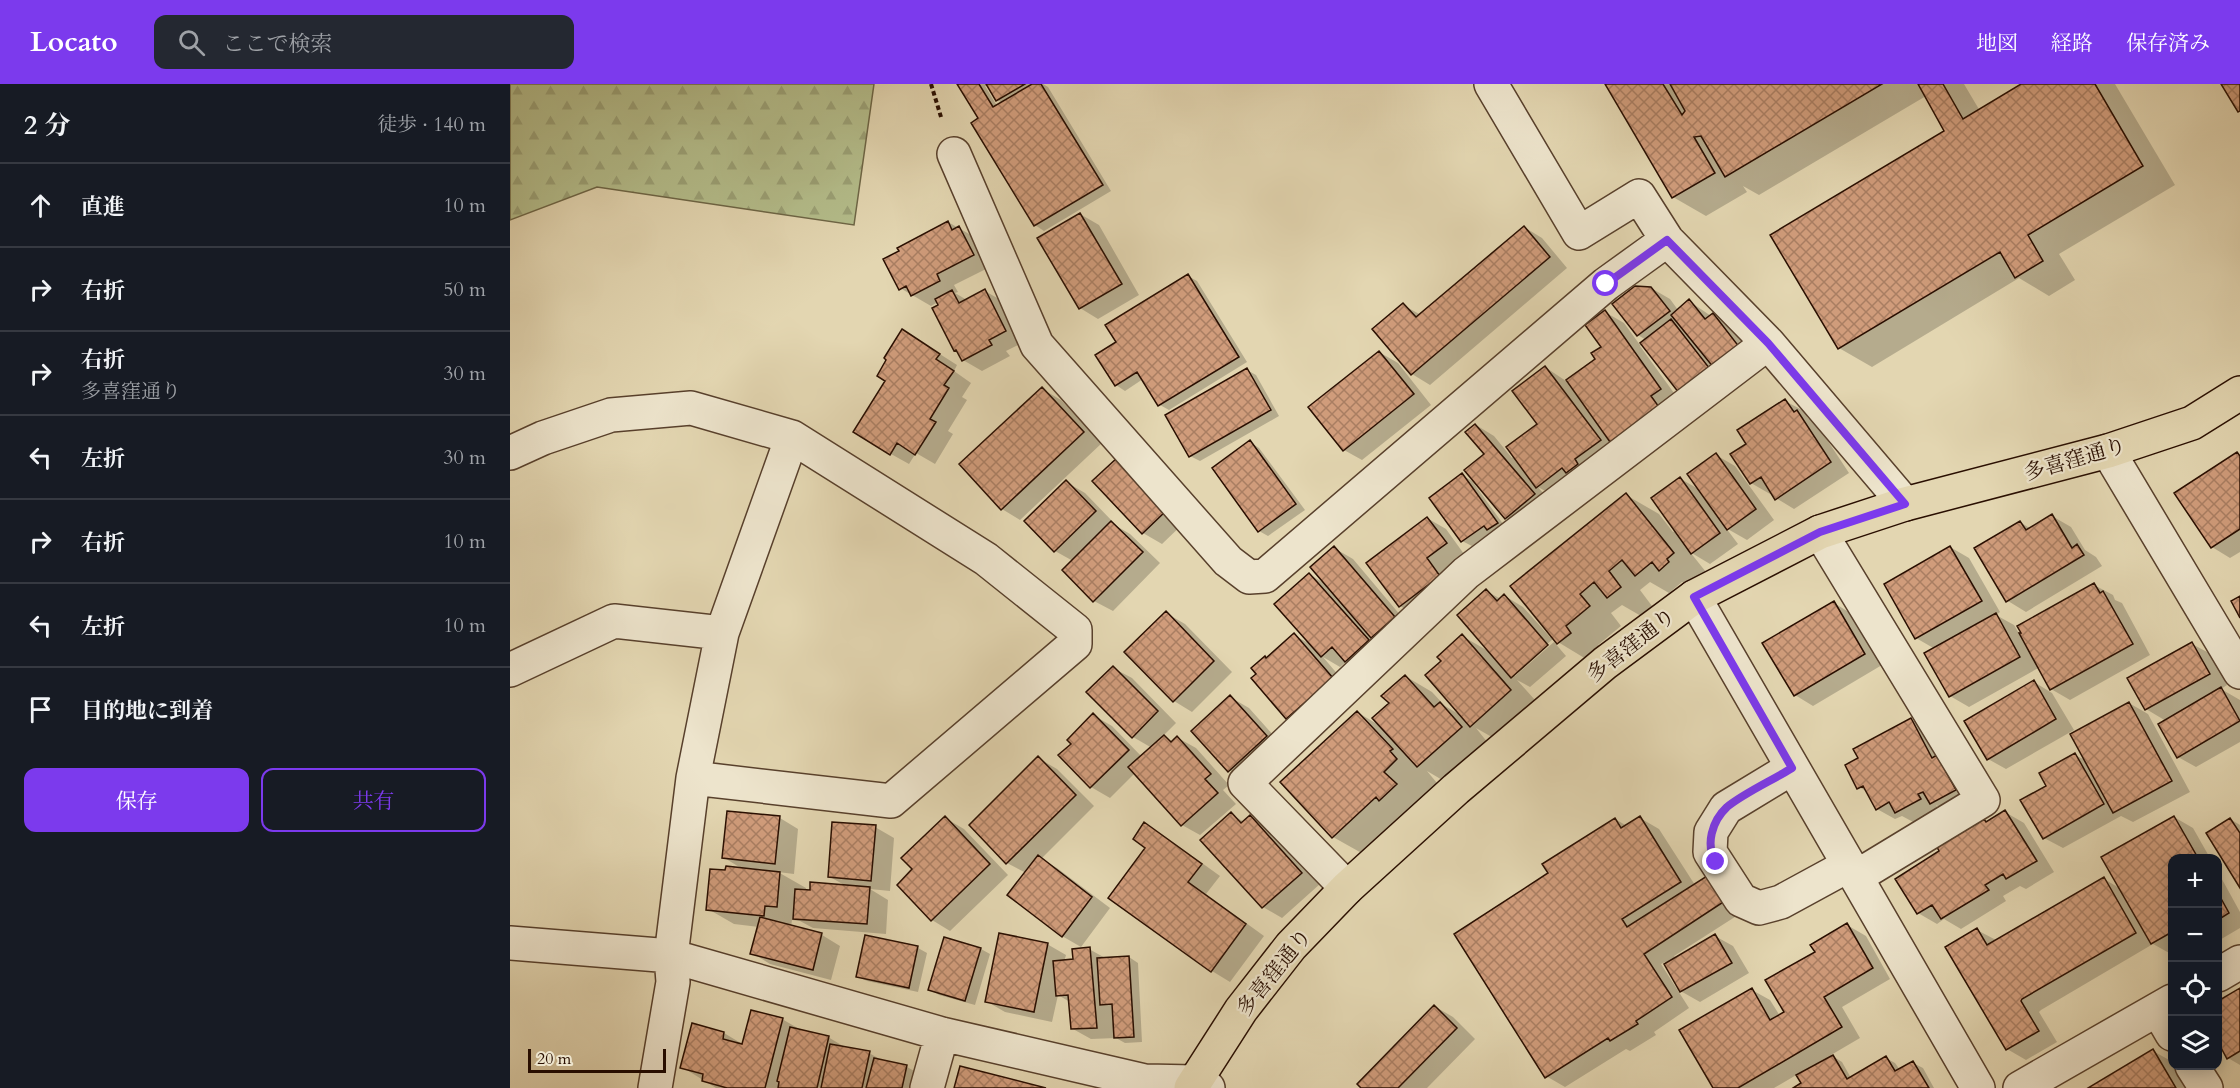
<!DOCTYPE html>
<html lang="ja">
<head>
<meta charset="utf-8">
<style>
	body { margin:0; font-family:Cardo,"Noto Serif JP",serif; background:#242831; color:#f1f3f6 }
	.controls { position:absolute; right:18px; bottom:18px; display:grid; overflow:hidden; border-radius:12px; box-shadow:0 3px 15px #0003 }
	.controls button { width:54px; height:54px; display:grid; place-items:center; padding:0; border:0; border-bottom:2px solid #363941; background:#171b24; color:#f1f3f6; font:30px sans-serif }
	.scale { position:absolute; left:18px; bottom:15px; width:138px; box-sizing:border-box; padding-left:6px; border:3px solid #290e00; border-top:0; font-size:16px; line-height:21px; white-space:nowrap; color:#290e00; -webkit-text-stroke:4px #ede4cc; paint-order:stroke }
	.stop { position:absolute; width:18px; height:18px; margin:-14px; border:4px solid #7c3aed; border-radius:50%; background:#fff }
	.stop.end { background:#7c3aed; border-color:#fff; box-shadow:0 2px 6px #0008 }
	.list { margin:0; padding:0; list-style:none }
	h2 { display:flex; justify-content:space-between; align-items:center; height:78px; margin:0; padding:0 24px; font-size:26px }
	h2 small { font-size:20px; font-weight:400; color:#9ea1a6 }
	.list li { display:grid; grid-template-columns:39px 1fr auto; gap:18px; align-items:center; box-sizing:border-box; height:84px; padding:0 24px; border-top:2px solid #363941 }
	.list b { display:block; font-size:22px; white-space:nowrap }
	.list p { margin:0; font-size:20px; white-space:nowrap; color:#9ea1a6 }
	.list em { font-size:20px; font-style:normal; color:#9ea1a6 }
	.actions { display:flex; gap:12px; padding:18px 24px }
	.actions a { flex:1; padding:14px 0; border:2px solid #7c3aed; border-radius:12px; text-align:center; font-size:21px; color:#7c3aed }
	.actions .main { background:#7c3aed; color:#fff }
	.icon { flex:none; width:33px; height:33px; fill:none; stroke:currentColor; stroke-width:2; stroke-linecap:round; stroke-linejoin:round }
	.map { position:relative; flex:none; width:1730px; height:1004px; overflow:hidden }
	header { display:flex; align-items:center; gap:36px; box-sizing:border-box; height:84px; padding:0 30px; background:#7c3aed; color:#fff }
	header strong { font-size:28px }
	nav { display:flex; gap:33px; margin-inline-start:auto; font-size:21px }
	.search { width:420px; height:54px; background:#242831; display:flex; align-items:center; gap:15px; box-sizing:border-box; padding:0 21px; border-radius:12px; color:#9ea1a6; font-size:22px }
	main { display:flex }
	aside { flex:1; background:#171b24 }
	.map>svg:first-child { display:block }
	.forest { fill:url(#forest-firs); stroke:#6e6646; stroke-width:1.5 }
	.shadow { fill:#0003; fill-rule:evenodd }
	.building { fill:url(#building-cross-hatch); stroke:#290e00; stroke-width:1.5 }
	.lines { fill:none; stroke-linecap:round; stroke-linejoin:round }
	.minor-casing { stroke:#58402c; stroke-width:36 }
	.major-casing { stroke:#290e00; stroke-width:36 }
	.path { stroke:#290e00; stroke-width:4; stroke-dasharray:4.5 3; stroke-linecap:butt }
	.minor { stroke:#ede4cc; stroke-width:33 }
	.major { stroke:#e3d6b1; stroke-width:33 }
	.route { stroke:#7c3aed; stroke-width:8 }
	.labels { text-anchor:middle; stroke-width:4.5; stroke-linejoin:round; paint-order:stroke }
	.street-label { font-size:21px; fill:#290e00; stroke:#ede4cc }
</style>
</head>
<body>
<header>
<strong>Locato</strong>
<div class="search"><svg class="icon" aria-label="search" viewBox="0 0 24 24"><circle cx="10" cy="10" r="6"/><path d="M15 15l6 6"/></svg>ここで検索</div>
<nav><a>地図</a><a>経路</a><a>保存済み</a></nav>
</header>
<main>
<aside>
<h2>2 分<small>徒歩 · 140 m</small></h2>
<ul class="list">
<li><svg class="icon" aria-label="ahead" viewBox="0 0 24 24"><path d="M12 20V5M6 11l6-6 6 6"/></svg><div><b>直進</b></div><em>10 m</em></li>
<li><svg class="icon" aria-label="right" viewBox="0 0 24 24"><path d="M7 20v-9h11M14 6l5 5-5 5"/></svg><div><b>右折</b></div><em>50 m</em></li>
<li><svg class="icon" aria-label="right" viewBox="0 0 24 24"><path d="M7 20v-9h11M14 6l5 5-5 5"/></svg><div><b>右折</b><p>多喜窪通り</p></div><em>30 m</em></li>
<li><svg class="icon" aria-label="left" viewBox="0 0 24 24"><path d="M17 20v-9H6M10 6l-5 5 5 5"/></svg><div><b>左折</b></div><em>30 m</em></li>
<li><svg class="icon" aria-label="right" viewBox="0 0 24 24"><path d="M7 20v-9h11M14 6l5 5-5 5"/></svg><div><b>右折</b></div><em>10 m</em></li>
<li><svg class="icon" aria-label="left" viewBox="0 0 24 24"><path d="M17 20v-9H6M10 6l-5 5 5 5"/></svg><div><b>左折</b></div><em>10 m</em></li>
<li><svg class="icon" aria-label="arrive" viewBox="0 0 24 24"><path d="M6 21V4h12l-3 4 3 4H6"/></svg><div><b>目的地に到着</b></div></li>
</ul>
<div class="actions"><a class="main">保存</a><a>共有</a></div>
</aside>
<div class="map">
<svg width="1730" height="1004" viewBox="0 0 1730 1004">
	<defs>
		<pattern id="forest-firs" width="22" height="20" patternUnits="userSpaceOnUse" patternTransform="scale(1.5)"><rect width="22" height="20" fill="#b4bd8b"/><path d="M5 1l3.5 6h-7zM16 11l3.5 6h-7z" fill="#9ba176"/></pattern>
		<pattern id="building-cross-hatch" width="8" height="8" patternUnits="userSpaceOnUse" patternTransform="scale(1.5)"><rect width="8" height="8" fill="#d09c7b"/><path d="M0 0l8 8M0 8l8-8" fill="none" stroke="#a97e62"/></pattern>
	</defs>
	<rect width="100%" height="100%" fill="#e3d6b1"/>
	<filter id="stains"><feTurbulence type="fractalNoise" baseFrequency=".00333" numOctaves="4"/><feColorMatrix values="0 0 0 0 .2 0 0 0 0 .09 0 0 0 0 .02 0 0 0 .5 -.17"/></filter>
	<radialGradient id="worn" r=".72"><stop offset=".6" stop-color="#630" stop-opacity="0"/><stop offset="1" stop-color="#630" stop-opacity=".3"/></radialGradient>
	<!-- forest -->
	<path class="forest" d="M0,0h364l-20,141 -257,-38 -87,33z"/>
	<!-- shadow -->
	<path class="shadow" d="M449,0h84l5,3 63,104 -67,40 -9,-6 -55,-106zM475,2h4l8,14 6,3 -6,3z
		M1097,0h357l16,27 44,-27h91l60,101 -116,69 16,26 -26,16 -30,-18 -147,89 -33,-19 -67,-112 174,-105 -20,-35 -167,99 -16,-9 4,6 -41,24 -33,-19z
		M570,130l19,11 40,70 -41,24 -18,-11z
		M438,138l30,17 14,27 -38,19 4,7 -3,1 12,7 18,-9 19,11 20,40 -18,9 4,5 -28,15 -19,-11 -4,-7 -4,-3 -17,-48 -7,4 -31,-18z
		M1014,143l18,11 25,30 -137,117 -18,-11 -9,-69 18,10z
		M678,192l9,5 50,81 -78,48 -9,-5 -17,-26 -18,12 -9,-6 2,-43z
		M1141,204l19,11 8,11 11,-9 22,15 2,-1 19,10 26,34 -30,21 -86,-36 -2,2 39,54 -50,51 -18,-10 8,10 -63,46 -18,-10 15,18 -28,24 -19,-11 -40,-47 20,-17 -10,-29 18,11 18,22 27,-34 6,-57 21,14 31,-21 6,-12 2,-36 19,11 16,22 6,-5 -8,-5z
		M411,258l36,23 -3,6 17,12 -9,14 5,3 -19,31 5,3 -18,30 -19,-11 -7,11 -18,-10 -4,-74 1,-21z
		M869,268l19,11 33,42 -69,55 -18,-10z
		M737,286l9,5 23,41 -79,45 -10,-5z
		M532,305l19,11 41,43 -82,77 -18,-11z
		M1275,317l19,10 4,7 8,5 33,50 -55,36 -18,-11 -4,-6 -2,2 -19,-11 -3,-39z
		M740,358l9,6 46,62 -37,26 -9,-5z
		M1728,370l2,1v97l-10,6 -18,-11z
		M1206,371l19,11 39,54 -27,20 -21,-12 12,16 -28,20 -20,-12 16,20 -14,16 -10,-6 -13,11 -19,-11 -10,8 12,16 -11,10 -19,-11 -11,8 10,13 -23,19 5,7 -12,10 -38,-23 -38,33v4l39,-34 12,14 -36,31 -13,-7 26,29 -39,35 -28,-16 12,15 -44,38 -17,-10 10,12 -13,12 12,13 -62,52 -41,-23 -51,-55 75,-70 25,15 9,-24 14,-27 27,16 13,14 17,10 -19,-55 19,-25 28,16 -4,-61 15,8 4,-3 18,11 27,30 76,-142 33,19 14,18 3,-2 5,-51 19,11z
		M608,375l68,62 -24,23 -19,-11z
		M952,391l10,6 34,47 -9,6 -5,-3 -20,15 -10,-5 -31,-43z
		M556,398l19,11 29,30 -1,1 17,10 30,29 -47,48 -19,-10 -21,-40 -18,-10 -29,-30z
		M1542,432l19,11 14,23 11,7 6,9 -76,46 -18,-11 12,-79 11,7z
		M917,434l19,11 18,25 -19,15 13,18 -39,30 -19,-11z
		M1440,463l19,11 31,54 -4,3 18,10 6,10 74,-50 19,10 2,5 7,3 28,52 -80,45 -19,-11 -11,-22 -71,40 -19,-11 -15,-47 -19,-11 -30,-54z
		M824,464l19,11 59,70 -47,42 -18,-10 -7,6 -17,-10 28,33 -45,38 -19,-10 -29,-44 9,-15 27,-24 16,9 -1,-70 18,11z
		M1324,519l18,11 30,51 -69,41 -18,-11z
		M656,529l19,11 47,48 -40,40 -18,-11z
		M1682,560l19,10 16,31 -6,4 19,11v42l-44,25 -18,-10 -12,-36 -20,-12z
		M603,584l19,10 44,45 -13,13 10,6 5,-4 18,10 33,37 -6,5 13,14 -36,31 -18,-10 -47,-52 -25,25 -19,-11 -30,-31 12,-12 20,-29 19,11 30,31 10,-9 -19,-11z
		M1524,598l18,11 22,37 -68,39 -18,-10z
		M720,613l19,11 35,39 -37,34 -18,-11z
		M1619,619l19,11 42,78 -57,30 -12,-6 -58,32 -19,-10 4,-52 27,-31 12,6z
		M1401,635l19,11 44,71 -24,12 -14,-8 3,5 -24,13 -13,-7 -7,3 -18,-10 -8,-16 -10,-6z
		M528,674l19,11 37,37 -53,53 16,9 53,40 -29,39 -19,-11 -36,-63 -19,-10z
		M1495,728l19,11 30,49 -28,17 -6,-3 -17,10 3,5 -45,28 -17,-10 -7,5 -19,-11 23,-61 43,-32 3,3z
		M218,729l52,5 18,11 -4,45 -16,-2 28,16v3l42,-4 -18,-10 45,-50 19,11 -4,53 -20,-2 18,11 -2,34 -73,-6 -13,-7 -8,-1 -1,7 31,8 18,11 -9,34 -61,-16 -18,-11 7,-26 -25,-3 -26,-15 18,-37 18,-2 -21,-13z
		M721,730l13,8 6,-6 19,11 51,57 -38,34 -19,-11z
		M1664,733l19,11 17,30h-38v95l-1,1 -18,-10 -112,66 -2,2 18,30 -31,18 -19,-11 -30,-119 19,10 108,-61 17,10z
		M435,734l19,11 44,46 -58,56 -18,-11 -18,-51z
		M1130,734l19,11 36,56 57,21 -78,50 2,2 39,-22 18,10 16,27 -49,29 -23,-13 2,-1 -14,-26 -4,2 28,44 -35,24 2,3 -26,16 -4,-2 -61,38 -19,-11 4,-202 65,-55 12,7z
		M1720,735l10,6v60z
		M635,740l18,11 57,41 -14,18 58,42 -34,46 -18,-11 -65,-124z
		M1708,788l22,40v16l-22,13z
		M1337,841l19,11 24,43 -48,28 18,31 -29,17 11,7 9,16 35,-20 9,5 5,7 13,-7 10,5 11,20h-139l9,-5 -6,-9 -24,14h-60l38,-98 18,10 10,16 6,-3 31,-61z
		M356,852l52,12 9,5 -9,39 -51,-11 -10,-5z
		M537,860l19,11 -2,7 10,-1 15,-12 18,10 22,-2 9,6 4,79 -17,1 -9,-5 -25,1 -18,-10 -3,-27 -12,-7 -6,27 -47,-10 -19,-11z
		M471,865l9,5 -15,51 -36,-10 -9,-6z
		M1730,905v76l-12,-7 -10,-19v-36z
		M924,922l19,11 22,22 -48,49h-64z
		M272,935l19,11 27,7 20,12 21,4 16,9 22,5 18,10 -2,11h-207l-34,-21 42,-34 20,12z
		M1643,967l18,10 16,27h-96z"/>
	<!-- building -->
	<path class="building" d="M447,0h22l14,23 39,-23h9l62,101 -69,41 -63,-103 7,-5z
		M476,0h39l-29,17z
		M1095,0h58l19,31 3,-4 -15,-27h212l-157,93 -24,-41 -7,1 21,36 -43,25z
		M1408,0h25l20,35 58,-35h74l48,82 -115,69 15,26 -28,17 -15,-26 -162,97 -68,-114 174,-104z
		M1711,0h19v27l-2,1z
		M570,129l42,71 -43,25 -42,-71z
		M438,137l4,9 7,-4 15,29 -37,19 3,7 -29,15 -5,-10 -7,4 -16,-31 16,-8 -2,-3z
		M1014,142l26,31 -139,118 -39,-46 31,-26 13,14z
		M678,190l51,83 -81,49 -21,-34 -22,14 -20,-31 21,-13 -11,-17z
		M1125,202l16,1 19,24 -33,25 -25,-32z
		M475,205l21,42 -17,9 3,5 -30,16 -6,-11 -2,1 -22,-43 6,-3 -3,-6 17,-9 7,13z
		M1179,215l16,20 8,-6 27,35 -26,20 -43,-53z
		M1095,226l56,79 -10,7 8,11 -49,35 -44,-62 29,-21 -4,-6 10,-6 -16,-22z
		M1161,235l39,50 -31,24 -39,-50z
		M392,245l38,25 -4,5 18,12 -10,14 5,3 -19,31 6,3 -21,33 -18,-12 -7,12 -37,-23 32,-51 -8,-5 9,-16 -2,-2z
		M869,267l35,43 -71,57 -35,-44z
		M1035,282l56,74 -26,19 3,5 -12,9 -4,-5 -26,20 -30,-41 31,-23 -25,-33z
		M737,284l24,42 -82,47 -24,-42z
		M532,303l42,45 -83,78 -42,-46z
		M1275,315l9,13 3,-2 34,52 -56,38 -14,-23 -11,7 -20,-30 16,-10 -9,-14z
		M965,340l60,70 -30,25 -41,-49 20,-16 -19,-22z
		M740,356l46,64 -38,28 -46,-64z
		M1727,368l3,4v73l-29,19 -37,-55z
		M1206,369l40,56 -29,21 -40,-56z
		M608,373l50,52 -26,25 -50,-53z
		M952,389l36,50 -11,7 -3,-4 -23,16 -32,-44z
		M1170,393l40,56 -29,21 -40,-56z
		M556,396l30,31 -42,41 -30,-31z
		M1116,409l48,60 -7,6 2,3 -10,9 -7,-9 -17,14 -13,-16 -13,11 12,16 -14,11 -13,-16 -14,12 10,12 -24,20 5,7 -14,11 -47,-58z
		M1542,430l20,34 5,-4 7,11 -78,47 -32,-54 46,-27 6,9z
		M917,433l20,26 -20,15 13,18 -41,31 -33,-44z
		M601,437l32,31 -50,50 -31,-32z
		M824,462l61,71 -24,21 -61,-71z
		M1440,462l32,55 -67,38 -31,-55z
		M799,489l60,67 -24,22 -13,-15 -11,10 -47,-53z
		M1584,499l6,10 3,-2 30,53 -83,46 -31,-57h2l-4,-7z
		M976,505l11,12 7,-7 44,51 -37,33 -54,-63z
		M1730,512v22l-9,-17z
		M1324,517l31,53 -71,42 -32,-53z
		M656,527l48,50 -41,41 -49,-50z
		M1486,529l24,44 -71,40 -25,-44z
		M784,549l39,45 -47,41 -35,-41 5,-4 -5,-6 14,-12 1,2z
		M952,550l49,56 -41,37 -45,-52 16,-14 -4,-4z
		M1682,558l18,32 -65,36 -18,-32z
		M603,582l45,45 -26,27 -46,-46z
		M895,591l29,32 6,-5 22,25 -45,40 -45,-49 17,-15 -8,-7z
		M1524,596l22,39 -69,41 -23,-39z
		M1711,603l19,34 -63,37 -19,-34z
		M720,611l37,41 -39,36 -37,-41z
		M1619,618l43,79 -59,32 -43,-79z
		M847,627l36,38 -3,2 7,8 -13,13 13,12 -18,17 -3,-4 -44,41 -52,-56z
		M583,629l36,37 -39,38 -32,-33 13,-11 -4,-4z
		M1401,634l21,40 5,-3 19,35 -26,14 -7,-12 -5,2 3,5 -26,14 -6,-11 -13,8 -13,-24 -6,3 -12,-24 13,-7 -5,-9z
		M654,651l7,7 6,-6 34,38 -6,5 13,14 -37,33 -53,-59z
		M1565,669l29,51 -61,35 -23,-39 26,-14 -7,-13z
		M528,672l38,39 -70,69 -37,-39z
		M1495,726l32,51 -31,18 -3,-5 -18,11 4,5 -48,29 -9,-14 -15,9 -22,-35 44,-28 -2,-4 47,-28 2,3z
		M217,727l53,5 -5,48 -53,-6z
		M721,728l10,11 9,-8 52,58 -40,35 -62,-68z
		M435,732l45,48 -59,57 -34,-36 15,-16 -11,-11z
		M1130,732l41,66 -59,37 5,8 91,-58 16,26 -90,59 28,43 -36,24 2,3 -28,17 -2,-3 -63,40 -91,-144 94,-61 -6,-9 73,-46 6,10z
		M1664,732l24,42h-26v74l-21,12 -50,-87z
		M1720,734l10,15v55l-34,-55z
		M322,738l44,3 -5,56 -43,-4z
		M634,738l58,42 -14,18 58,42 -35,48 -103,-74 37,-50 -12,-9z
		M528,771l54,42 -30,40 -55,-42z
		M216,782l54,6 -3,35 -12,-1 -1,10 -58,-6 4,-41 15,1z
		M1594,793l32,56 -114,66 -1,2 18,30 -33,19 -61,-103 32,-19 10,17z
		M300,798l60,5 -3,37 -74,-5 2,-30 15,1z
		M1708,809l11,20 -11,7z
		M250,833l62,16 -9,37 -63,-16z
		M1337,839l26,45 -49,29 18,30 -104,61h-25l-34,-58 73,-42 18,32 14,-8 -19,-32 50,-28 -5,-7z
		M489,849l49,10 -14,69 -49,-10z
		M1205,850l17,29 -52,29 -16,-28z
		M355,851l53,11 -9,42 -53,-11z
		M434,853l37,11 -16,53 -37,-11z
		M580,863l7,81 -26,1 -3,-34 -12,1 -3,-35 20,-2 -1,-10z
		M619,872l5,81 -20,1 -2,-34 -12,1 -3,-47z
		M1730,904v63l-13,8 -9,-17v-41z
		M924,921l23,23 -59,60h-37l-4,-4z
		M241,926l32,8 -18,70h-38l-25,-7 1,-7 -23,-6 12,-45 32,9 -1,7 19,5z
		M280,943l39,9 -12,52h-39l1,-6 -2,-1z
		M320,960l40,7 -8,37h-41z
		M1643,965l23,39h-88z
		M1323,971l14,24 39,-23 9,15 18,-10 16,27h-136l8,-5 -5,-8z
		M364,974l33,7 -5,23h-36z
		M450,982l86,22h-92z"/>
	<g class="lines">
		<!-- minor casing -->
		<g class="minor-casing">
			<path id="minor" d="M981,0l88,149 60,-37 28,44
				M444,70l83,191 191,216 21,16 16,-1 341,-292 61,-44 101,103 137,161
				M1598,367l132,221
				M0,369l33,-15 68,-23 80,-7 101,29 194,122 89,71v14l-184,157 -198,-23
				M1310,448l163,268 -127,77
				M1184,513l284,491
				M0,586l104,-49 108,12
				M1282,684l-66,40 -15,24 -1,20 31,48 18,8 22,-6 68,-37
				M837,804l-102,-105 221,-210 302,-230
				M0,859l161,13 271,78 203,47 50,1 13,6
				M1708,891l22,-13
				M1648,926l14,24
				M1682,982l14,22
				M145,1004l18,-106 -2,-26 22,-178 29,-145 70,-196
				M417,1004l15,-54
				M1510,1004l152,-87"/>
		</g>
		<!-- major casing -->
		<g class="major-casing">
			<path id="major" d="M681,1004l50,-78 50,-64 56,-58 109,-99 149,-126 89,-66 126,-65 85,-28 203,-53 84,-28 48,-30"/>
		</g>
		<!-- path -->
		<path class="path" d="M421,0l10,33"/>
		<!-- minor -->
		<use href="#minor" class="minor"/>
		<!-- major -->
		<use href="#major" class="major"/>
	</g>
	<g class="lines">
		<!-- route -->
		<path class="route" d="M1096,200l61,-44 101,103 137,161 -85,28 -126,65 98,171c-19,12 -48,25 -65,39 -15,14 -22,38 -11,55"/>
	</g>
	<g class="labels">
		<!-- street labels -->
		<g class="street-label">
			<text transform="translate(1565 375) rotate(-16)" y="7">多喜窪通り</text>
			<text transform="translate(1121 561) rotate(-38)" y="7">多喜窪通り</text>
			<text transform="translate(764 888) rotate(-51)" y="7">多喜窪通り</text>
		</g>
	</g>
	<rect width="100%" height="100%" filter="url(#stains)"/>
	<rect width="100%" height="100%" fill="url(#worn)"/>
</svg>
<div class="controls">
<button>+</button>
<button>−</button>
<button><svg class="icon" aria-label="locate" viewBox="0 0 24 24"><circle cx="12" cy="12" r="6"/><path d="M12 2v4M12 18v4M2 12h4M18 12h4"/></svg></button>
<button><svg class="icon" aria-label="layers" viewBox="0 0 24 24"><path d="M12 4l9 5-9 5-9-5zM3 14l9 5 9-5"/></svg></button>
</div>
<div class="scale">20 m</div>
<div class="stop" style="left:1096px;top:200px"></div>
<div class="stop end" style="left:1206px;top:778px"></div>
</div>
</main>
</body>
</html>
